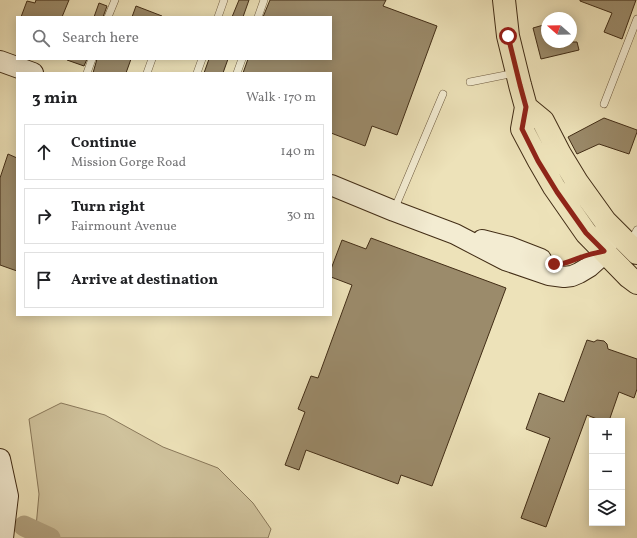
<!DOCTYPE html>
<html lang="en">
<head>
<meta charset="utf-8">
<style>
	body { margin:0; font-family:Vollkorn,serif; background:#f2f2f2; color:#202124 }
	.controls { position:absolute; right:12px; bottom:12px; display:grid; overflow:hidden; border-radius:0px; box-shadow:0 2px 10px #0003 }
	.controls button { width:36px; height:36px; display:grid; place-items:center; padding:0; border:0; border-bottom:1px solid #e0e0e0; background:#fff; color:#202124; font:20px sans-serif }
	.compass { position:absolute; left:541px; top:12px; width:36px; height:36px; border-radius:50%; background:#fff; box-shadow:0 2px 10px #0003; rotate:290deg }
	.stop { position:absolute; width:12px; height:12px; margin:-9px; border:3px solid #8f2418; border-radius:50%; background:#fff }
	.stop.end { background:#8f2418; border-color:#fff; box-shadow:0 1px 4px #0008 }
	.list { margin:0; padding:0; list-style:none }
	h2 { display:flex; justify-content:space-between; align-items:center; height:52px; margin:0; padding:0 16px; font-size:17px }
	h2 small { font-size:13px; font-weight:400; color:#757577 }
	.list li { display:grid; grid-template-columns:26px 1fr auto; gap:12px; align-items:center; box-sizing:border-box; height:56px; margin:0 8px 8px; padding:0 8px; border:1px solid #e0e0e0; border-radius:0px }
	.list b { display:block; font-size:15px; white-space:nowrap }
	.list p { margin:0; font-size:13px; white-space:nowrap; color:#757577 }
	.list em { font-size:13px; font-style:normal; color:#757577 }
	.icon { flex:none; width:22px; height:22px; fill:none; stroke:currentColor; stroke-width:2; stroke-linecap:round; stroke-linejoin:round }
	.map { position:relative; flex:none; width:637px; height:538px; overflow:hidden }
	.search { position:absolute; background:#fff; box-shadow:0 2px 10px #0003; left:16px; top:16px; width:316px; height:44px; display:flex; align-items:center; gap:10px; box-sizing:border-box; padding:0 14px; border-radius:0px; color:#757577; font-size:15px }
	.panel { position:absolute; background:#fff; box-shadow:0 2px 10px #0003; left:16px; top:72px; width:316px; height:244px; border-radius:0px }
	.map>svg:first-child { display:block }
	.green { fill:#d0c39d; stroke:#89785a }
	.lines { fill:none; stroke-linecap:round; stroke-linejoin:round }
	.river { stroke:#b3a482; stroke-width:21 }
	.building { fill:#9b8b6b; stroke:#422d16 }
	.lane-casing { stroke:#6d5a3f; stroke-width:8 }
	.secondary-casing { stroke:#422d16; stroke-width:22 }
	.primary-casing { stroke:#422d16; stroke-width:24 }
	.lane { stroke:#f3ecd2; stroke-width:7 }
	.secondary { stroke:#f3ecd2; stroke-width:20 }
	.primary { stroke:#ede2b9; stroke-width:22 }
	.route { stroke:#8f2418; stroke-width:5 }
</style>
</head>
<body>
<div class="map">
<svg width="637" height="538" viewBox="0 0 637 538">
	<rect width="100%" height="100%" fill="#ede2b9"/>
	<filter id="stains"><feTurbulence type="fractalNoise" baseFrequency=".005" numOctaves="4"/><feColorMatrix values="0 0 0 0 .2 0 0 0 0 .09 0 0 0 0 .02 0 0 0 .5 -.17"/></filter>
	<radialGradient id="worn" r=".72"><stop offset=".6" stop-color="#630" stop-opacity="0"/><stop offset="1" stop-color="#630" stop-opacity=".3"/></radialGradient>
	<!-- green -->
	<path class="green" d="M61,403l44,12 58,32 55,21 35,35 18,26 -3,9h-233l4,-44 -10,-75z"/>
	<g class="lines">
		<!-- river -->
		<path class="river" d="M24,526l26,12"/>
	</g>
	<!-- building -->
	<path class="building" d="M36,0h33l-7,17h-41l6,-16 8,2z
		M239,0h10l-6,17h-11z
		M270,0h116l-3,6 54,20 -40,109 -25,-9 -7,20 -34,-13v-60h-88l5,-14h83v-42h-68z
		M580,0h56l-14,39 -18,-7 8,-19 -32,-12z
		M99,3l8,3 -4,11h-9z
		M136,6l26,10v1h-30z
		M547,24v18h30l2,8 -38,9 -8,-31z
		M68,59h19l-3,7 -17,-6z
		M97,59h34l-5,14h-33z
		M209,59h19l-5,14h-19z
		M604,118l33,12v2l-8,22 -30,-10 -22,10 -9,-17z
		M8,154l9,4v113l-17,-6v-87z
		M371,238l135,50 -74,198 -31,-11 -3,9 -92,-34 -7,20 -14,-5 20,-53 -7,-3 13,-33 7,2 34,-93 -21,-8v-8l11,-29 24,9z
		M587,340l7,2 3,-2 7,1 3,3 1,5 29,10v30l-3,9 -15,-6 -10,29h-7l-15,-6 -41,112 -25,-9 29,-80 -24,-9 13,-36 25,9z"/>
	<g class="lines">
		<!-- lane casing -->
		<g class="lane-casing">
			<path id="lane" d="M108,17l7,-17
				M218,17l6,-17
				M258,17l6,-17
				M87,73l5,-14
				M147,73l5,-14
				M197,73l5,-14
				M237,73l5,-14
				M470,82l45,-9
				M604,104l33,-85
				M394,210l49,-116
				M630,243l7,-13"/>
		</g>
		<!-- secondary casing -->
		<g class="secondary-casing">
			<path id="secondary" d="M0,61l33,12
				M331,185l63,26 61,23 50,26 44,15 15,2 8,-1 7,-3 10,-6 10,-9 5,-7 6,-14
				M482,240l28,7 31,12
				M0,459l8,37 -5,42"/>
		</g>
		<!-- primary casing -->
		<g class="primary-casing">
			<path id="primary" d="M504,0l4,36 12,49 6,22 -4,22 17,32 15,26 32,46 43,44 8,6
				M526,107l17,14 17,33 17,28 28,39 32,32"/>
		</g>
		<!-- lane -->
		<use href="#lane" class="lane"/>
		<!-- secondary -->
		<use href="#secondary" class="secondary"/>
		<!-- primary -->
		<use href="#primary" class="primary"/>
	</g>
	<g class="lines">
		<!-- route -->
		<path class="route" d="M508,36l12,49 6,22 -4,22 16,32 19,31 29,41 18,18c-7,2 -15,3 -22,6 -11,3 -16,8 -28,7"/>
	</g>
	<rect width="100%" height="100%" filter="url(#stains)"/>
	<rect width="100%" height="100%" fill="url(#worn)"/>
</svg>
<div class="controls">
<button>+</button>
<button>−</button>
<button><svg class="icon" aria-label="layers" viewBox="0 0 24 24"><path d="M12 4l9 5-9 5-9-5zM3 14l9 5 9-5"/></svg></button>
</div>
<svg class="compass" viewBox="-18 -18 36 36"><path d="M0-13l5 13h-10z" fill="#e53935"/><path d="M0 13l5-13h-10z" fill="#757577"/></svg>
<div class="stop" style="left:508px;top:36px"></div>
<div class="stop end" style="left:554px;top:264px"></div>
<div class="search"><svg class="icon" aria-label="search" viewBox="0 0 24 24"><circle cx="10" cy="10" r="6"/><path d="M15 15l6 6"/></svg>Search here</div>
<section class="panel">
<h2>3 min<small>Walk · 170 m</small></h2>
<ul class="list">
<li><svg class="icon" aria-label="ahead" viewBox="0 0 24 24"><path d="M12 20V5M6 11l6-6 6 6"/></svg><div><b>Continue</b><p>Mission Gorge Road</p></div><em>140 m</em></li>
<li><svg class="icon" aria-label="right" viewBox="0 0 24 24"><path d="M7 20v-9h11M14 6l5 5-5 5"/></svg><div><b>Turn right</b><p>Fairmount Avenue</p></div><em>30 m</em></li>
<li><svg class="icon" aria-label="arrive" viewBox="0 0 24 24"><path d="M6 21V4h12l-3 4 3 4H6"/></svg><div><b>Arrive at destination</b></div></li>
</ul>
</section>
</div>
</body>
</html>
